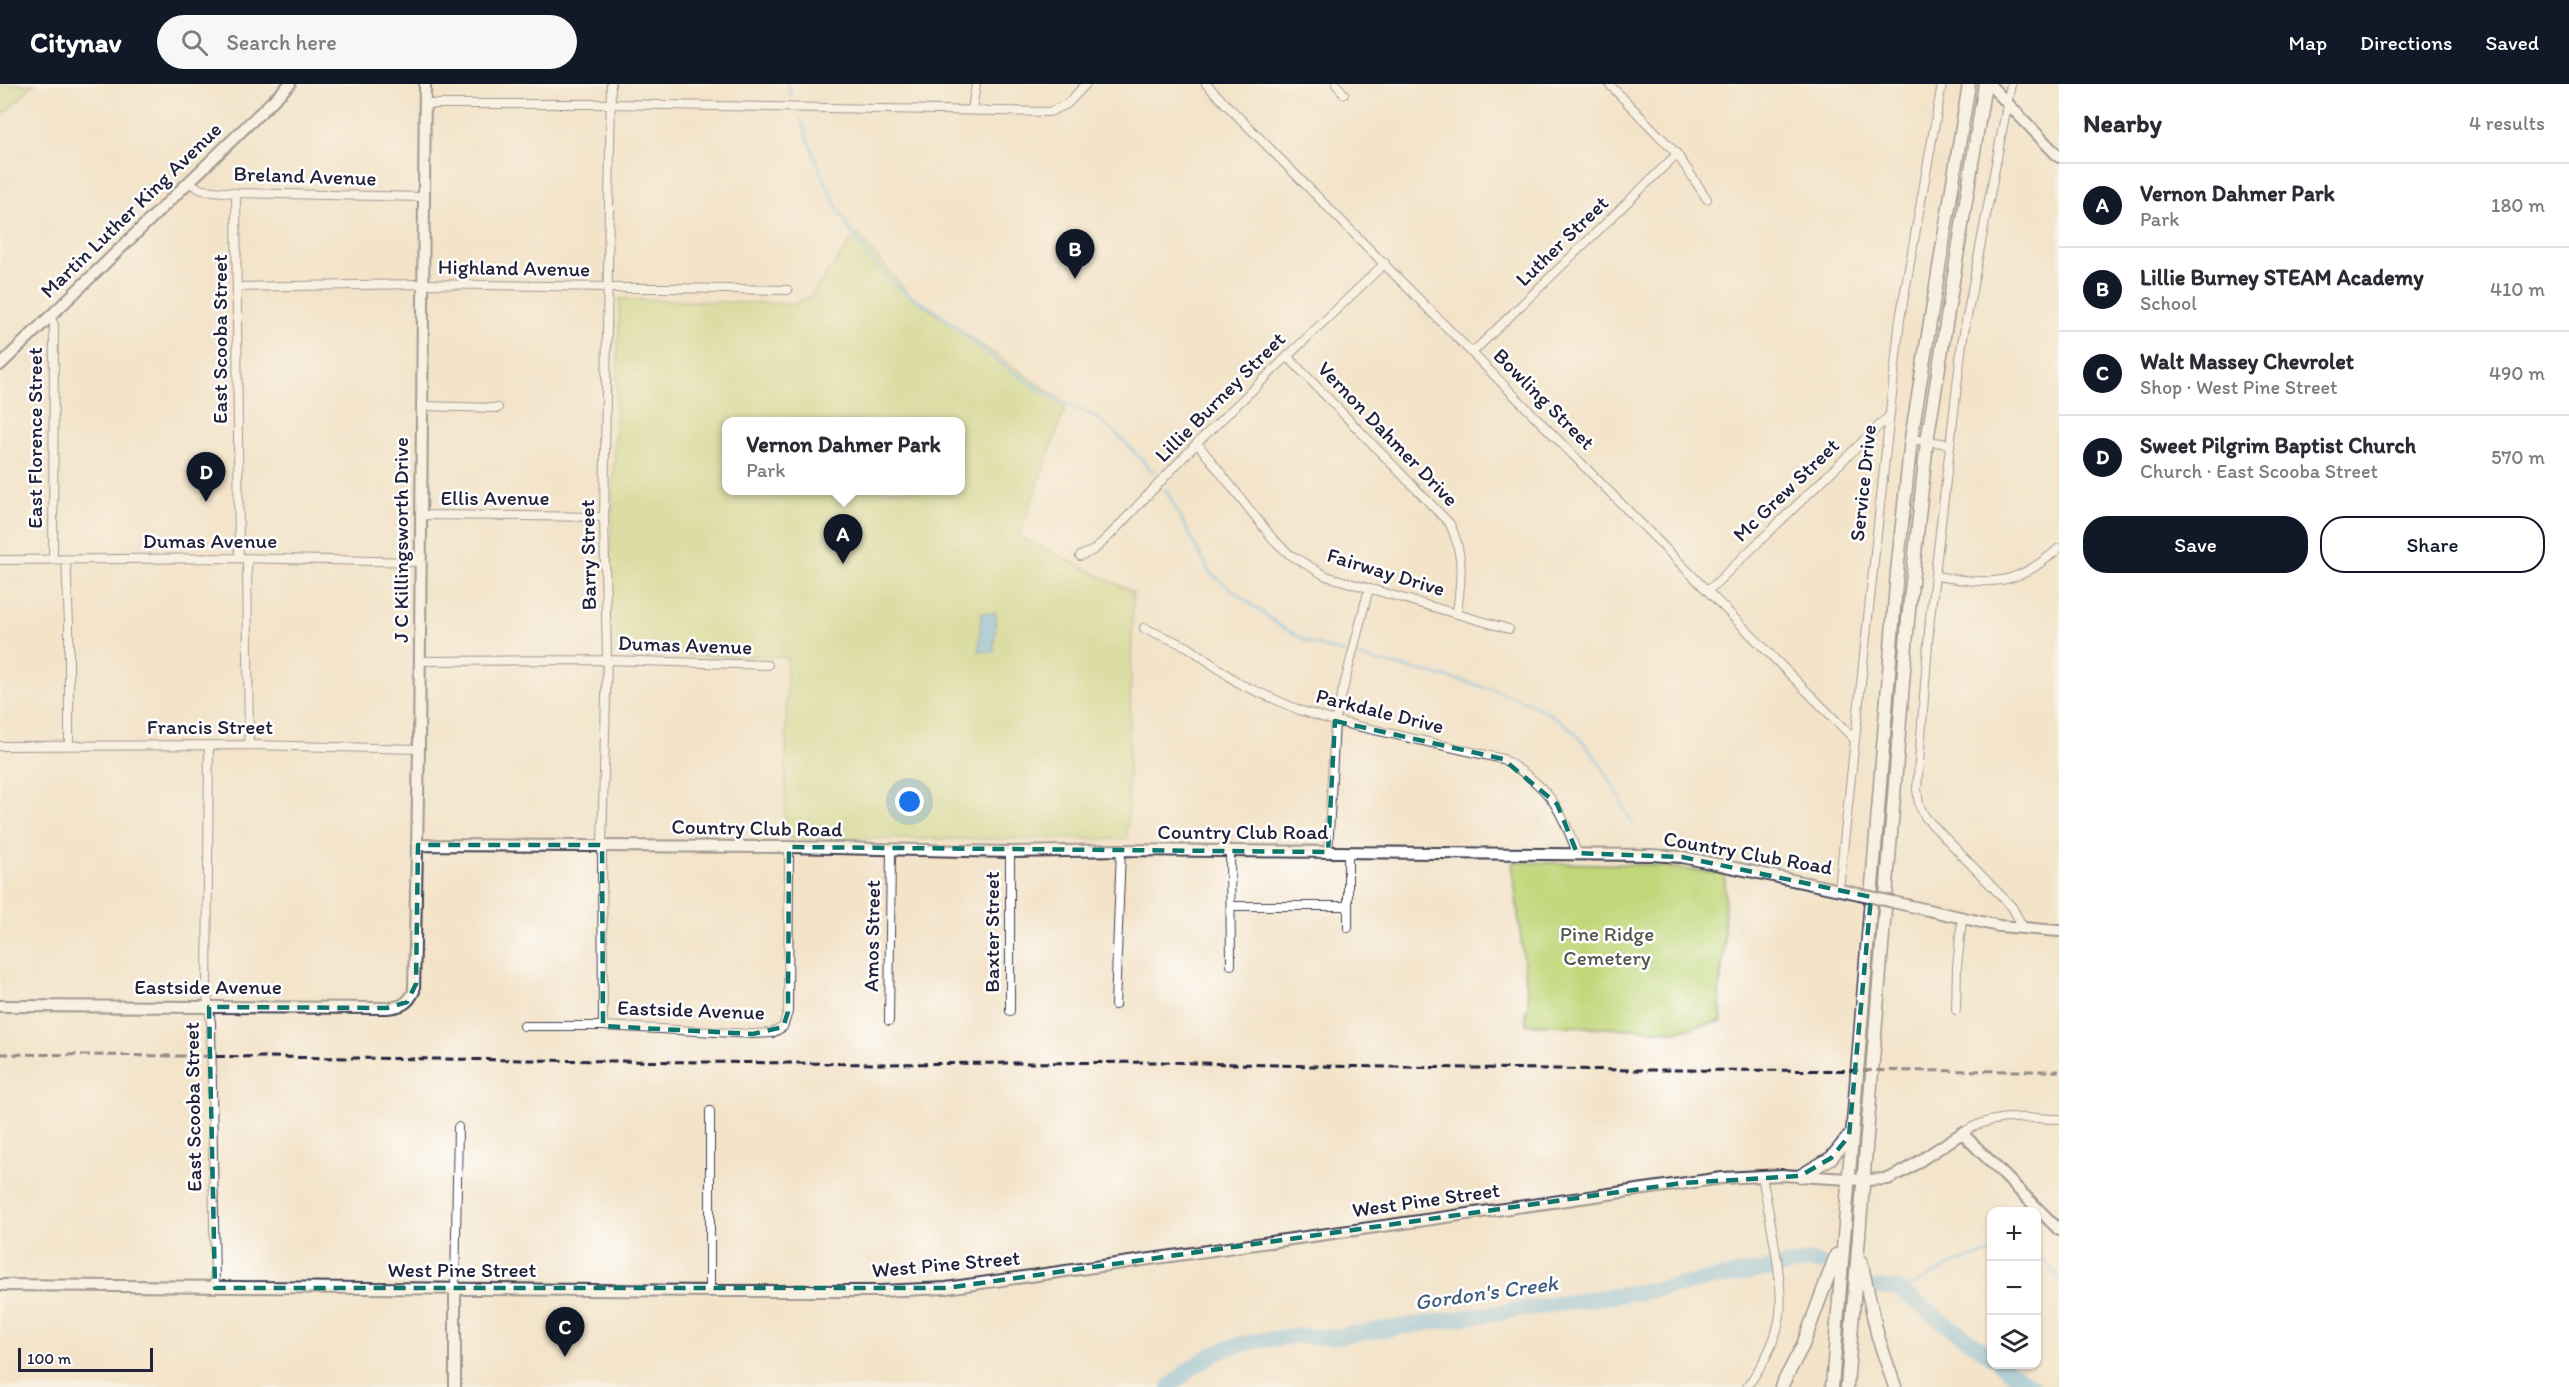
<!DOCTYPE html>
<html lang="en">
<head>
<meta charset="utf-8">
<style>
	body { margin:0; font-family:Itim,sans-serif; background:#f7f7f7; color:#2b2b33 }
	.controls { position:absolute; right:18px; bottom:18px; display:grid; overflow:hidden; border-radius:12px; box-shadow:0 2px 4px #0004 }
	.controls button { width:54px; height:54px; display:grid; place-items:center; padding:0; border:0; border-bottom:2px solid #e1e1e2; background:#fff; color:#2b2b33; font:30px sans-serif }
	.scale { position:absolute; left:18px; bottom:15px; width:135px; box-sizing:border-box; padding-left:6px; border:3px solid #22223b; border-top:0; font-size:16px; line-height:21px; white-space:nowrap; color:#22223b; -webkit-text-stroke:4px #fff; paint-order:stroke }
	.you { position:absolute; left:910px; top:718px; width:21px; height:21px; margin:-15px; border:4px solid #fff; border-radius:50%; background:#1a73e8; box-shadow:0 0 0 9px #1a73e833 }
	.badge { display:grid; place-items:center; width:39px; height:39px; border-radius:50%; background:#111827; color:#fff; font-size:20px; font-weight:700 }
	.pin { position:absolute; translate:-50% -50px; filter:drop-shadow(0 2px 3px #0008) }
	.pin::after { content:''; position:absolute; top:32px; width:21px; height:18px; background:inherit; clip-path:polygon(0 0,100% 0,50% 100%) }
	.popup { position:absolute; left:722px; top:333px; width:243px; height:78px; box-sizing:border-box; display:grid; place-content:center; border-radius:12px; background:#fff; filter:drop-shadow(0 2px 4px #0005); font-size:20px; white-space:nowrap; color:#7c7c81 }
	.popup b { font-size:22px; color:#2b2b33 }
	.popup::after { content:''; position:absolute; left:50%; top:100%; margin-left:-12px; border:12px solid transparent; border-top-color:#fff }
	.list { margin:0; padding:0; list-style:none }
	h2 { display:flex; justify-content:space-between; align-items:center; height:78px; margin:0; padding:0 24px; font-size:26px }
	h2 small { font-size:20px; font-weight:400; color:#7c7c81 }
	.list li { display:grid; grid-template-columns:39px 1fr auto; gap:18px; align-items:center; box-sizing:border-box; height:84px; padding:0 24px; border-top:2px solid #e1e1e2 }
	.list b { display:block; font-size:22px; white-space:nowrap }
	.list p { margin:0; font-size:20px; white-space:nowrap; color:#7c7c81 }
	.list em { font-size:20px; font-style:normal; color:#7c7c81 }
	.actions { display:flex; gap:12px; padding:18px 24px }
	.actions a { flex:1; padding:14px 0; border:2px solid #111827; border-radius:24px; text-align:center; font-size:21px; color:#111827 }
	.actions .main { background:#111827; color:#fff }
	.icon { flex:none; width:33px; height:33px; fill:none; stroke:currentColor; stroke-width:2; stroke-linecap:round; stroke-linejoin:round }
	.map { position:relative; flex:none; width:2059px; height:1303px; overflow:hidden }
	header { display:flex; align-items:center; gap:36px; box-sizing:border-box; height:84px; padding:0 30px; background:#111827; color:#fff }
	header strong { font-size:28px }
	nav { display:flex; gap:33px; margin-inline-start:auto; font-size:21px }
	.search { width:420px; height:54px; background:#f7f7f7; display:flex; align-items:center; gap:15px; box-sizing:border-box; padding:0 21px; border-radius:33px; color:#7c7c81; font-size:22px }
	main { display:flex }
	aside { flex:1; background:#fff }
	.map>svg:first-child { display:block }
	.green { fill:#c1d679; stroke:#727c5a; stroke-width:1.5; fill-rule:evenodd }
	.water { fill:#6cb8e5; stroke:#476d90; stroke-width:1.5 }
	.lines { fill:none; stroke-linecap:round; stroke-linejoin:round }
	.stream { stroke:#6cb8e5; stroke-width:3 }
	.river { stroke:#6cb8e5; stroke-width:16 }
	.street-casing { stroke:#413f50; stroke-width:10 }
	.secondary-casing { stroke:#413f50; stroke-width:14 }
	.primary-casing { stroke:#413f50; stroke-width:15 }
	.street { stroke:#fff; stroke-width:8 }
	.secondary { stroke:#fff; stroke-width:10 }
	.primary { stroke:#fff; stroke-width:12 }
	.rail { stroke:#22223b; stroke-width:3; stroke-dasharray:9 4.5; stroke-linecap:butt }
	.secondary-bridge-casing { stroke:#413f50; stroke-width:14; stroke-linecap:butt }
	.secondary-bridge { stroke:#fff; stroke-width:10 }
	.marked { fill:none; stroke:#0f766e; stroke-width:4.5; stroke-dasharray:12 8; stroke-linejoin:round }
	.labels { text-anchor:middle; stroke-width:5; stroke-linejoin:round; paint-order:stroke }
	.street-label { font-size:21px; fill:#22223b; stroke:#fff }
	.park-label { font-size:21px; fill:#52584e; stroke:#fff }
	.water-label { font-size:22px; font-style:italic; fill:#405e7f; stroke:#fff }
</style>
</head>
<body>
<header>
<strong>Citynav</strong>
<div class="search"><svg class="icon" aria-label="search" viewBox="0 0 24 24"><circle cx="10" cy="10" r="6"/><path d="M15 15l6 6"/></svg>Search here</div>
<nav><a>Map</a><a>Directions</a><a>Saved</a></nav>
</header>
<main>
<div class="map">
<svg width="2059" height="1303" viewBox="0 0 2059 1303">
	<rect width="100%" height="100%" fill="#fff"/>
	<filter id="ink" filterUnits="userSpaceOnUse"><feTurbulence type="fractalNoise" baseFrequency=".0167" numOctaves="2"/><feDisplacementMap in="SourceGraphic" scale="12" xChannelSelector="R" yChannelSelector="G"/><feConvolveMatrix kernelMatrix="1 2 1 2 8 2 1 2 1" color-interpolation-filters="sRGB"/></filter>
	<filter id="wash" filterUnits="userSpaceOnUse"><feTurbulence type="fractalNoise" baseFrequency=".008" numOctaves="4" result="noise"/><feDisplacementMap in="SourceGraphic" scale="24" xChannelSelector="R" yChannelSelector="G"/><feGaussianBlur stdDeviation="1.35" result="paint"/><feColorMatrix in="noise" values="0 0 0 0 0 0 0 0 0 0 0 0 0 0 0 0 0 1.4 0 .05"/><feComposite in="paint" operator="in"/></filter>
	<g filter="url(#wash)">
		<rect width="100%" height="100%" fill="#f3e3c9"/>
		<!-- green -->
		<path class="green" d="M0,0h34l-34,34z
			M857,150l52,61 158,109 -48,132 114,56 -6,247h-342l2,-182 -180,-3 13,-355 174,5 16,-8zM726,338h234v68h-234z
			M1512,778l134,3 79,9 -1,78 -5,40 3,29 -45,10 -151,-7v-13l3,-5z"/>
		<!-- water -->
		<path class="water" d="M981,529h15l-2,39 -15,-1z"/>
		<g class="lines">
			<!-- stream -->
			<path class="stream" d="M787,0l4,12
				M801,36c22,60 47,126 98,168 13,10 29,17 42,27 35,29 71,59 111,82 15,9 34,13 49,24 20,15 35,33 52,51
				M1166,406l44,83 70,53 28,16 36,11
				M1359,573c65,17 176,30 222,82 23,26 37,55 52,86
				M2036,1172h4l19,22
				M1902,1207l53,-28 37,-11"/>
			<!-- river -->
			<path class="river" d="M1878,1203l20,2 94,68
				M2000,1280l32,23
				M1170,1303c31,-30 52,-41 94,-47 11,-1 23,-4 33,-4 15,0 27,2 42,0l320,-47 151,-28 9,2"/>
		</g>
	</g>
	<g filter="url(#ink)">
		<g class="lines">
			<!-- street casing -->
			<g class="street-casing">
				<path id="street" d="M1206,0l649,656
					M1336,0l8,10
					M1609,0l68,70 30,45
					M2011,0l-49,259 -32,275 -13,171 2,16 7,13 86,89 12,22
					M425,20h186l438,8 18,-8 19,-20
					M972,26l4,-26
					M188,98l14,8 34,3 188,4
					M236,109l3,365
					M238,203l184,-3 366,6
					M50,232l4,9 -1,235
					M1472,269l205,-199
					M1287,272l163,168c15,33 11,55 7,89
					M421,322l77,2
					M1911,355l38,5
					M1197,359l76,96 16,15 37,22 183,53
					M421,431l183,2
					M1080,472l14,-6 16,-15 87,-92 188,-180
					M247,474l2,187
					M0,476l239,-2 181,4
					M66,476l3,64v120
					M1935,492c56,8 79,12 124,-28
					M1709,506l179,-173
					M1144,544l44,19 52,37 59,26 36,11 168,38c46,28 56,45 74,94
					M420,577l187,-1 161,5
					M209,661l-2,250 4,28 4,265
					M0,662l249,-1 170,4
					M1010,768v159
					M1230,768l1,113
					M1328,768l7,-131 34,-133
					M1348,768v76
					M1839,805l61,-570 42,-235
					M1231,822h116
					M1115,921l6,-155
					M1956,926l1,-43 5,-48
					M889,937l2,-171
					M524,942h79l150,8 19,-1 11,-6 5,-15 1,-165
					M603,942l-1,-181 5,-185 -3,-143 7,-433
					M710,1027v180
					M1962,1049c29,-20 63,-15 97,-14
					M455,1205l3,-162
					M1747,1303c14,-20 27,-41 32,-66 7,-35 -11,-108 -17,-146"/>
			</g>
			<!-- secondary casing -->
			<g class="secondary-casing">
				<path id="secondary" d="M1989,0l70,73
					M0,281l290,-281
					M418,761l371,2 221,5 111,-2 530,5 31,2 177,37
					M1893,818l106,24 60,5
					M0,922l387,2c14,-1 21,-4 27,-17l5,-242 6,-665
					M0,1201l710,6h171l65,-3 776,-110 60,-3 82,5 24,-1 18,-9 56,-37 97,97
					M455,1303v-98"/>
			</g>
			<!-- primary casing -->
			<g class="primary-casing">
				<path id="primary" d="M1800,1092l31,-18 20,-24
					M1861,1177l17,76 17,50
					M1781,1303l22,-42 33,-90
					M1832,1303l65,-815 14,-133 58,-355
					M1847,1303l61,-767 19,-179 58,-357"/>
			</g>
			<!-- street -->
			<use href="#street" class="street"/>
			<!-- secondary -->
			<use href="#secondary" class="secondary"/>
			<!-- primary -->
			<use href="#primary" class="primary"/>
			<!-- rail -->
			<path class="rail" d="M0,970l878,10 282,-2 154,4 321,4 424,1"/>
			<!-- secondary-bridge casing -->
			<g class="secondary-bridge-casing">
				<path id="secondary-bridge" d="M1859,810l34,8"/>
			</g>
			<!-- secondary-bridge -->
			<use href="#secondary-bridge" class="secondary-bridge"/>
		</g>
	</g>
	<!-- marked area -->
	<path d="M0 0H2059V1303H0ZM1335,637l168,38 54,45 20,49 105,4 189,40 -22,239 -18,22 -31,18 -118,7 -736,105h-731l-6,-281 178,1 20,-6 9,-18 2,-139h184l1,181 150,8 30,-7 5,-15 1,-165 539,5z" fill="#f3e3c9" fill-opacity=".55" fill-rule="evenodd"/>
	<path class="marked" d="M1335,637l168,38 54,45 20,49 105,4 189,40 -22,239 -18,22 -31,18 -118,7 -736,105h-731l-6,-281 178,1 20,-6 9,-18 2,-139h184l1,181 150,8 30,-7 5,-15 1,-165 539,5z"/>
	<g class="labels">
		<!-- street labels -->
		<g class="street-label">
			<text transform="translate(305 92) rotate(2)" y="7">Breland Avenue</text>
			<text transform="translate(131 126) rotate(-44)" y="7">Martin Luther King Avenue</text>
			<text transform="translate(1562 157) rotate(-44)" y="7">Luther Street</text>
			<text transform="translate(514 184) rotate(1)" y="7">Highland Avenue</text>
			<text transform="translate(220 255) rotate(-90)" y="7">East Scooba Street</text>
			<text transform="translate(1220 313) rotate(-45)" y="7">Lillie Burney Street</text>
			<text transform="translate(1544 315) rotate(45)" y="7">Bowling Street</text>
			<text transform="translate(1388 350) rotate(46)" y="7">Vernon Dahmer Drive</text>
			<text transform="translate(35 354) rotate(-90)" y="7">East Florence Street</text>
			<text transform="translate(1863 399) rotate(-84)" y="7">Service Drive</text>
			<text transform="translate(1786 406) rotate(-44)" y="7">Mc Grew Street</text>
			<text x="495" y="421">Ellis Avenue</text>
			<text transform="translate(401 456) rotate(-90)" y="7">J C Killingsworth Drive</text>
			<text x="210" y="464">Dumas Avenue</text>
			<text transform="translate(588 471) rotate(-91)" y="7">Barry Street</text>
			<text transform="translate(1386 488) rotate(17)" y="7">Fairway Drive</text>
			<text transform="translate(685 561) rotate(2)" y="7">Dumas Avenue</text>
			<text transform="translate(1380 627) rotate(14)" y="7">Parkdale Drive</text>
			<text x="210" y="650">Francis Street</text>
			<text transform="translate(757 744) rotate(1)" y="7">Country Club Road</text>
			<text x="1243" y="755">Country Club Road</text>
			<text transform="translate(1748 769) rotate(10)" y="7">Country Club Road</text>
			<text transform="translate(992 848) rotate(-90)" y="7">Baxter Street</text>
			<text transform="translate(872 852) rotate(-89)" y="7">Amos Street</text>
			<text x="208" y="910">Eastside Avenue</text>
			<text transform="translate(691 926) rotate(2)" y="7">Eastside Avenue</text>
			<text transform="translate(193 1023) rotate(-91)" y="7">East Scooba Street</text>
			<text transform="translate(1426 1116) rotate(-8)" y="7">West Pine Street</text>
			<text transform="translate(946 1180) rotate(-5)" y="7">West Pine Street</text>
			<text x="462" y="1193">West Pine Street</text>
		</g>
		<!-- park labels -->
		<g class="park-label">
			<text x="1607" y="857">Pine Ridge<tspan x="1607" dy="24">Cemetery</tspan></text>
		</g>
		<!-- water labels -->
		<g class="water-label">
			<text transform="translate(1486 1208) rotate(-8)" y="8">Gordon's Creek</text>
		</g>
	</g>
</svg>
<div class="controls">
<button>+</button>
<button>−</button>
<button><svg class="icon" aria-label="layers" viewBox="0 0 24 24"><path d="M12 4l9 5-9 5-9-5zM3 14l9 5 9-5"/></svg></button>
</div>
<div class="scale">100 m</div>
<div class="you"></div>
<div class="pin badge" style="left:843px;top:480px">A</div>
<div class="popup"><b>Vernon Dahmer Park</b>Park</div>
<div class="pin badge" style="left:1075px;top:195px">B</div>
<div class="pin badge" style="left:565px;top:1273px">C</div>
<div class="pin badge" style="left:206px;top:418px">D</div>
</div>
<aside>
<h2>Nearby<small>4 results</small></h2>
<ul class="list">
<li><span class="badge">A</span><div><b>Vernon Dahmer Park</b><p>Park</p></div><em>180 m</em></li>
<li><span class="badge">B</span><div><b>Lillie Burney STEAM Academy</b><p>School</p></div><em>410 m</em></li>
<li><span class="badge">C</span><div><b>Walt Massey Chevrolet</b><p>Shop · West Pine Street</p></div><em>490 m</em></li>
<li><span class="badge">D</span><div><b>Sweet Pilgrim Baptist Church</b><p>Church · East Scooba Street</p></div><em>570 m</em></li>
</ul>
<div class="actions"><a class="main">Save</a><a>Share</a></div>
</aside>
</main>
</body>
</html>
